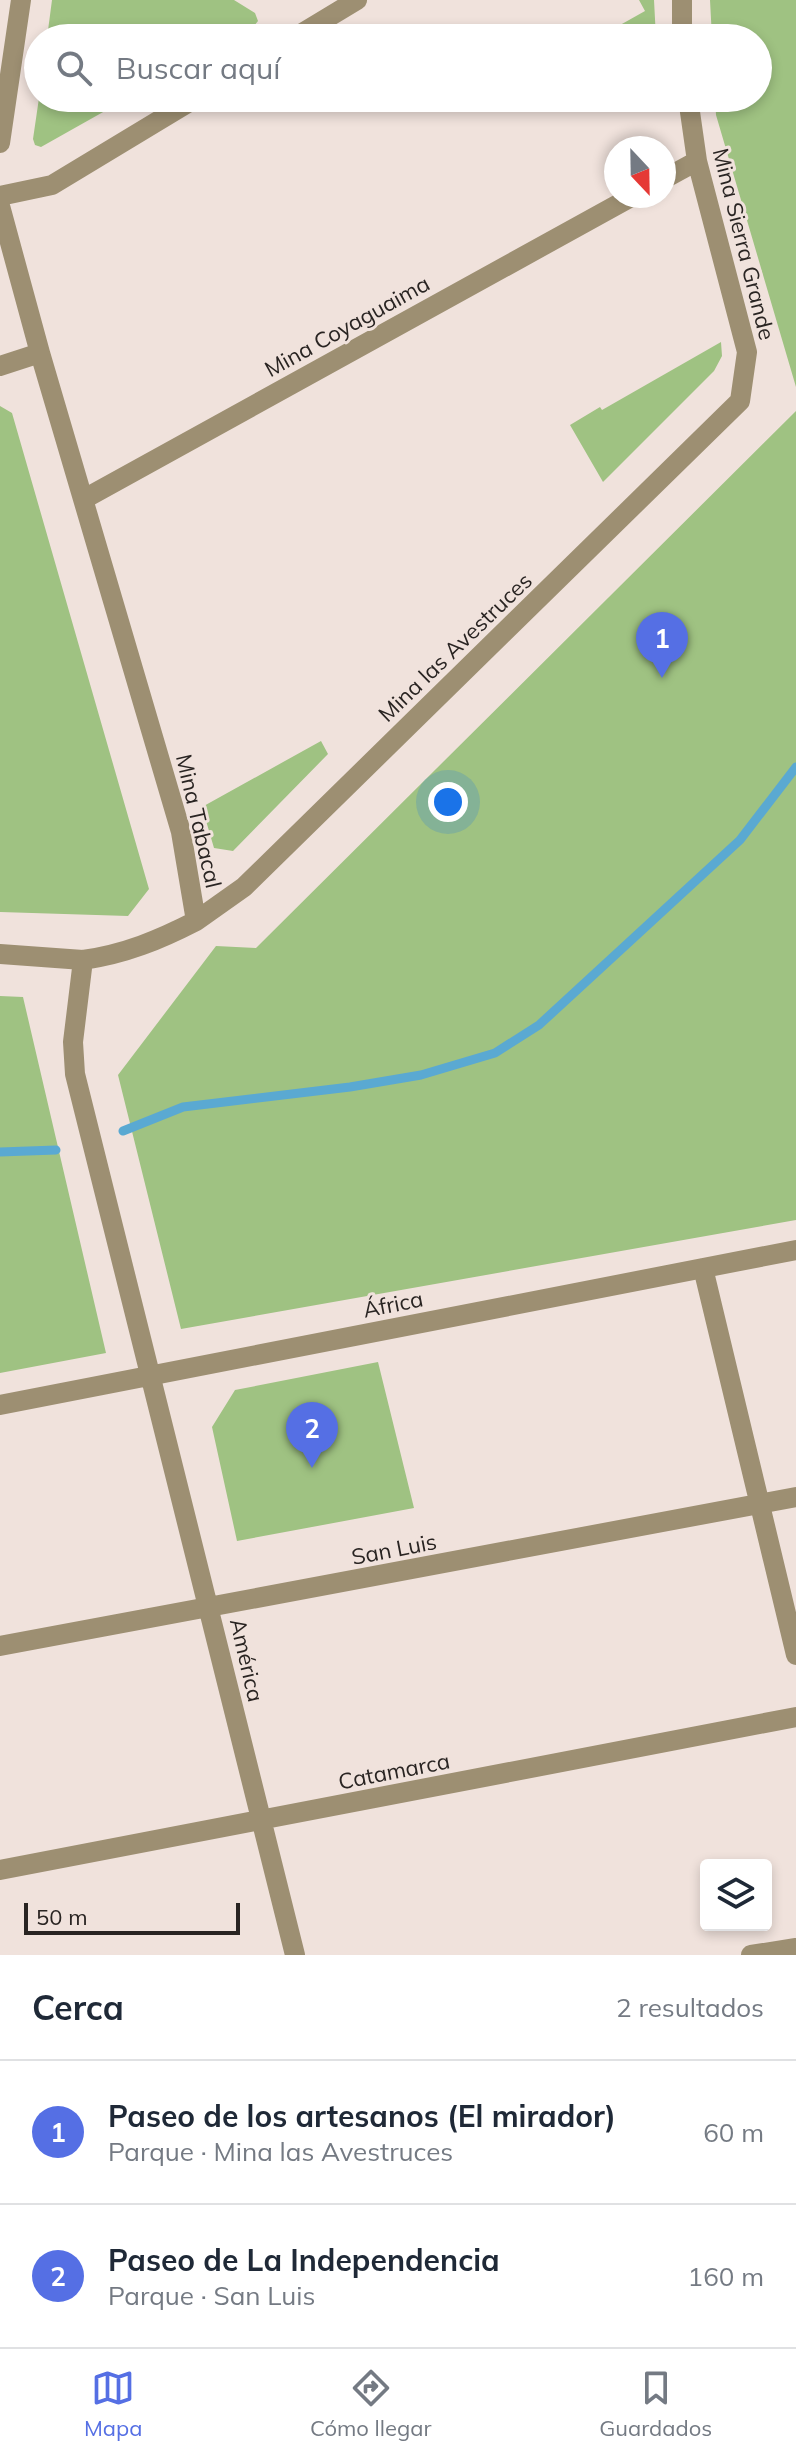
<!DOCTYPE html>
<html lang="es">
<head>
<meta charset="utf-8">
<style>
	body { margin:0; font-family:Mulish,sans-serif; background:#f6f6f7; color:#1f2937 }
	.controls { position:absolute; right:24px; bottom:24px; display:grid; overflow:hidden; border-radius:8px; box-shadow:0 4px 12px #0003 }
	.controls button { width:72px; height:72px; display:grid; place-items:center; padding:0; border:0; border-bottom:2px solid #e0e1e3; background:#fff; color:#1f2937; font:40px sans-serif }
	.compass { position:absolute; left:604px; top:136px; width:72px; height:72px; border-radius:50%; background:#fff; box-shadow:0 4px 12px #0003; rotate:158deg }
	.scale { position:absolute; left:24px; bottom:20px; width:216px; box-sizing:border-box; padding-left:8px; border:4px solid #292422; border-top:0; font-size:22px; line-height:28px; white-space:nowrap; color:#292422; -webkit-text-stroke:6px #f0e2dc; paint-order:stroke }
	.you { position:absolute; left:448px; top:802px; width:28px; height:28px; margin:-20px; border:6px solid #fff; border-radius:50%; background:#1a73e8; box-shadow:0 0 0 12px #1a73e833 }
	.badge { display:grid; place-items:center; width:52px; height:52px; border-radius:50%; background:#556fe4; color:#fff; font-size:26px; font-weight:700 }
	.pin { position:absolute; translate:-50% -66px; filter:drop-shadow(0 2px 4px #0008) }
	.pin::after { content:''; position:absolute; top:42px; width:28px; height:24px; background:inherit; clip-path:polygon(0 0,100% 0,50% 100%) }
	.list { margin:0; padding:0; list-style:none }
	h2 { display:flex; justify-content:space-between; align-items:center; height:104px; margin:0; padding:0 32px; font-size:34px }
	h2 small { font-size:26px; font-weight:400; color:#747a83 }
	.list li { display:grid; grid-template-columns:52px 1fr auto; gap:24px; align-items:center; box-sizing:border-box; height:144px; padding:0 32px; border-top:2px solid #e0e1e3 }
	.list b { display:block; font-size:30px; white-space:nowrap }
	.list p { margin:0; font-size:26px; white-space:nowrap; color:#747a83 }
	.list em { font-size:26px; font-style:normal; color:#747a83 }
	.icon { flex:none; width:44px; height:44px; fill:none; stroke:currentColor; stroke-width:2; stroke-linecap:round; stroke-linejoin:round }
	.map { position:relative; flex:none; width:796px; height:1955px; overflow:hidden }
	.search { position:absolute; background:#fff; box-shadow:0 4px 12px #0003; left:24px; right:24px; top:24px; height:88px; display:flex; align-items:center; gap:20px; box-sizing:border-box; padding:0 28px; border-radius:44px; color:#747a83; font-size:30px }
	.sheet { height:392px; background:#fff }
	nav { display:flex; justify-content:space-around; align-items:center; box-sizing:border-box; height:112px; border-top:2px solid #e0e1e3; background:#fff; font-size:22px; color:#747a83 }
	nav a { display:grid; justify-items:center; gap:4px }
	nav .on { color:#556fe4 }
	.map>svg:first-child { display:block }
	.green { fill:#9fc282 }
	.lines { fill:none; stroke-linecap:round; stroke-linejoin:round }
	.stream { stroke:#5aa9d2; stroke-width:9 }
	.street { stroke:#9d8f72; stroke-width:20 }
	.labels { text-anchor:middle; stroke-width:6; stroke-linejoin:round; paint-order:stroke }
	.street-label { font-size:22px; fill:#292422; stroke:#f0e2dc }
</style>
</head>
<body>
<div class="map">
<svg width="796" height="1955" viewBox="0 0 796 1955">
	<rect width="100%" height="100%" fill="#f0e2dc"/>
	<!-- green -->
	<path class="green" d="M52,0h182l21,13 3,8 -4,5 -21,12h-186z
		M639,0h15l2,38h-38l-5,-9 32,-18z
		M710,0h86v387l-80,-272 -1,-17h43v-60h-46z
		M39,98h89l-87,49 -6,-2 -2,-6z
		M721,342l1,14 -8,15 -111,111 -33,-57 30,-18 2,3z
		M0,406l12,7 137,476 -21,27 -128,-4z
		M796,411v809l-615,109 -63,-254 98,-129 40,2z
		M321,741l7,13 -95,97 -19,-3 -12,-41z
		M0,996l23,1 83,356 -106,20z
		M378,1362l36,146 -177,33 -25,-114 23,-37z"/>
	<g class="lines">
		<!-- stream -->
		<path class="stream" d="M123,1131l60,-24 167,-20 71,-12 74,-22 44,-28 201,-185 56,-73
			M0,1152l56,-2"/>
		<!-- street -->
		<path class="street" d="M682,0v38
			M294,38l63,-38
			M0,143l21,-143
			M664,179l33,-18
			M0,196l52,-11 144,-87
			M0,206l40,147 141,479 15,89c-37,19 -71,33 -113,39l-10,82 2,32 220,881
			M0,366l40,-13
			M84,499l549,-303
			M196,921l48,-34 496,-486 7,-49 -50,-191 -9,-63
			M0,954l83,6
			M703,1268l93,387
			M0,1405l796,-155
			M0,1646l796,-149
			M0,1870l796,-153
			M751,1955l45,-7"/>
	</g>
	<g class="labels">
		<!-- street labels -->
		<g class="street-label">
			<text transform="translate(744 244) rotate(76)" y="8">Mina Sierra Grande</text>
			<text transform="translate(347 326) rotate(-29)" y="8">Mina Coyaguaima</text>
			<text transform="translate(455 647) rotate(-44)" y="8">Mina las Avestruces</text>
			<text transform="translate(199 821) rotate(77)" y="8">Mina Tabacal</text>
			<text transform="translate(393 1304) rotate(-11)" y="8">África</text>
			<text transform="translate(394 1549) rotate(-11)" y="8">San Luis</text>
			<text transform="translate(247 1660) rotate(77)" y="8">América</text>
			<text transform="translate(394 1771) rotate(-11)" y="8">Catamarca</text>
		</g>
	</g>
</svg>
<div class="controls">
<button><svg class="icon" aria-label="layers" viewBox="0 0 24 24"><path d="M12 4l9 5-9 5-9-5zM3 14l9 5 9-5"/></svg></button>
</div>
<svg class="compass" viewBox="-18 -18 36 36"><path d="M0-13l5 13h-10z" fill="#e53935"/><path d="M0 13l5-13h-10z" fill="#747a83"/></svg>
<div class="scale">50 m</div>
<div class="you"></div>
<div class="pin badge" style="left:662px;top:678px">1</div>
<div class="pin badge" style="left:312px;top:1468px">2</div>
<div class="search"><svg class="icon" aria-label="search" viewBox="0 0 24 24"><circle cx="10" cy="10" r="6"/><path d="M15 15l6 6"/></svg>Buscar aquí</div>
</div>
<section class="sheet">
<h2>Cerca<small>2 resultados</small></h2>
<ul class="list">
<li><span class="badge">1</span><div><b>Paseo de los artesanos (El mirador)</b><p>Parque · Mina las Avestruces</p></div><em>60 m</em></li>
<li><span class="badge">2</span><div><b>Paseo de La Independencia</b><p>Parque · San Luis</p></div><em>160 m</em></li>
</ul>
</section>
<nav>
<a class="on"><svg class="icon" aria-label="map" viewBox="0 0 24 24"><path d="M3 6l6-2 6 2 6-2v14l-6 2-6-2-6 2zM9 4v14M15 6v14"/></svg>Mapa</a>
<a><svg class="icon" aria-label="directions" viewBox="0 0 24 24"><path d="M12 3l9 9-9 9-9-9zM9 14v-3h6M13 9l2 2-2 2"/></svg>Cómo llegar</a>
<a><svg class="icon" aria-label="saved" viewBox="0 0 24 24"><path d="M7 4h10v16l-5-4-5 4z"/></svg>Guardados</a>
</nav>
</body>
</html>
